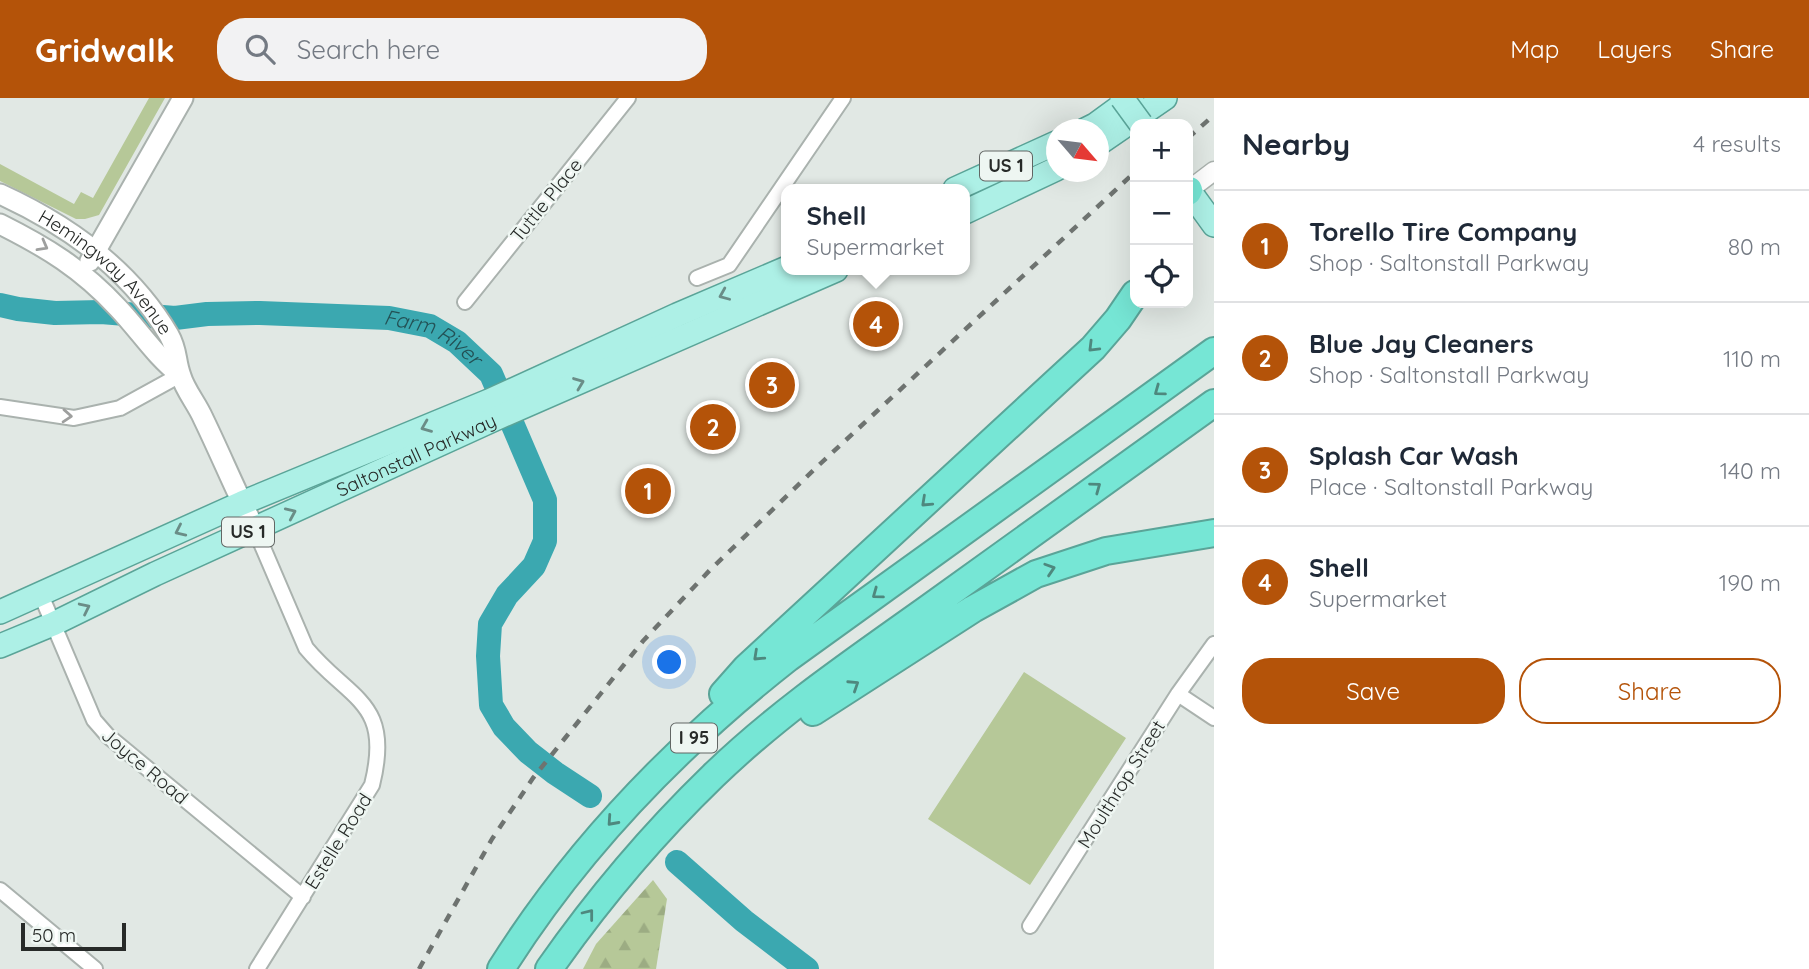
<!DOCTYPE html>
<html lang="en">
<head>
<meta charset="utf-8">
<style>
	body { margin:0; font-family:Quicksand,sans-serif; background:#f2f2f3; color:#1f2937 }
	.controls { position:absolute; right:21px; top:21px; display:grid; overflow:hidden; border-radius:14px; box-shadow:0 7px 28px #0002 }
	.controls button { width:63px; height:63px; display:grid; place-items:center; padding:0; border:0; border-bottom:2px solid #e0e1e3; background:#fff; color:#1f2937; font:35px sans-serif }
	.compass { position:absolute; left:1046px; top:21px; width:63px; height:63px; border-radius:50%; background:#fff; box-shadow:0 7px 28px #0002; rotate:118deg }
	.scale { position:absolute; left:21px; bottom:18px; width:105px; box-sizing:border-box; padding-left:7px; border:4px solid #272a28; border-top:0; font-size:19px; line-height:24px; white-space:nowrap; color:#272a28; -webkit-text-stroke:5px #eef6f2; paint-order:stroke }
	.you { position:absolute; left:670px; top:565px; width:24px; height:24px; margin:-18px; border:5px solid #fff; border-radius:50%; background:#1a73e8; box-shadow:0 0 0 10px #1a73e833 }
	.badge { display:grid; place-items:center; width:46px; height:46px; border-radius:50%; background:#b45309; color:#fff; font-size:23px; font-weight:700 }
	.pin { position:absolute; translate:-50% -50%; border:4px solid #fff; box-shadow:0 2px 7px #0006 }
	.popup { position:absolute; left:781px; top:86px; width:189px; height:91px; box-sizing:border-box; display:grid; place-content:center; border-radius:14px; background:#fff; filter:drop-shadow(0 2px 5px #0005); font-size:23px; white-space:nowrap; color:#747a83 }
	.popup b { font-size:26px; color:#1f2937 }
	.popup::after { content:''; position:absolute; left:50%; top:100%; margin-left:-14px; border:14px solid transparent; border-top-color:#fff }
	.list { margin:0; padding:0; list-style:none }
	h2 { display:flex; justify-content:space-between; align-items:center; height:91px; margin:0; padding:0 28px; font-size:30px }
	h2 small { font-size:23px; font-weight:400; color:#747a83 }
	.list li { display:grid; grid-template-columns:46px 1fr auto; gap:21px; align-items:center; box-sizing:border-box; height:112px; padding:0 28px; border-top:2px solid #e0e1e3 }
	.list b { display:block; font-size:26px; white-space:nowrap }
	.list p { margin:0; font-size:23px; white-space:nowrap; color:#747a83 }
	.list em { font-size:23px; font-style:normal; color:#747a83 }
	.actions { display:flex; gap:14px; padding:21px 28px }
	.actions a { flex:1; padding:16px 0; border:2px solid #b45309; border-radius:28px; text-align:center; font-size:24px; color:#b45309 }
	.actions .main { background:#b45309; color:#fff }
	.icon { flex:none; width:38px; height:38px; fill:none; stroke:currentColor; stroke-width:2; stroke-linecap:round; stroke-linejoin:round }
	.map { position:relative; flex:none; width:1214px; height:871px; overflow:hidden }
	header { display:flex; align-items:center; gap:42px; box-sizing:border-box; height:98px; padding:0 35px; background:#b45309; color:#fff }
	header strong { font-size:33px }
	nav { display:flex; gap:38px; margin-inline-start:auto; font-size:24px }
	.search { width:490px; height:63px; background:#f2f2f3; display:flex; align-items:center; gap:18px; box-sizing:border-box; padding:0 24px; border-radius:28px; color:#747a83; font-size:26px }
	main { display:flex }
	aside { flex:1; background:#fff }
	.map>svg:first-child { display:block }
	.green { fill:#b6c898 }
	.forest { fill:url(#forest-firs) }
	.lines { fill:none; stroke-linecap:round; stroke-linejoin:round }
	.river { stroke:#3ba8b0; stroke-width:24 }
	.minor-casing { stroke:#aab2ae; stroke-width:18 }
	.tertiary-casing { stroke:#aab2ae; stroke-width:21 }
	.secondary-casing { stroke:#aab2ae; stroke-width:23 }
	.primary-casing { stroke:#5aa498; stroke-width:26 }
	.motorway-casing { stroke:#5aa498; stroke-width:30 }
	.minor { stroke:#fff; stroke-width:14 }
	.tertiary { stroke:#fff; stroke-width:18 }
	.secondary { stroke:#fff; stroke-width:19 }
	.primary { stroke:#adf0e6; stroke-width:23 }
	.motorway { stroke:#76e6d5; stroke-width:26 }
	.rail { stroke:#6e7370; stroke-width:4.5; stroke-dasharray:9 9; stroke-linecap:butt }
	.primary-bridge-casing { stroke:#5aa498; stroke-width:26; stroke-linecap:butt }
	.primary-bridge { stroke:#adf0e6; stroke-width:23 }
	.oneway { stroke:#9e9f9e }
	.oneway2 { stroke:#6a8d87 }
	.oneway3 { stroke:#4e887e }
	.labels { text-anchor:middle; stroke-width:5; stroke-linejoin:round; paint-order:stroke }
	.shield { fill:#eef6f2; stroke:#636765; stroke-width:2 }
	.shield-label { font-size:18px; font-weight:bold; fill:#272a28 }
	.street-label { font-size:19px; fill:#272a28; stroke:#eef6f2 }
	.water-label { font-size:21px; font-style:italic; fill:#235155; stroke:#eef6f2 }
</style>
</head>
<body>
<header>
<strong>Gridwalk</strong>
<div class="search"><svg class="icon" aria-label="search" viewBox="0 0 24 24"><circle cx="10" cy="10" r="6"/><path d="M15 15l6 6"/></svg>Search here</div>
<nav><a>Map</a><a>Layers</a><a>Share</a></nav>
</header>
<main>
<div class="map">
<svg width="1214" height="871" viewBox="0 0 1214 871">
	<defs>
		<pattern id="forest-firs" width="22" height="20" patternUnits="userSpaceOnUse" patternTransform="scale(1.75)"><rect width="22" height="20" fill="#b6c898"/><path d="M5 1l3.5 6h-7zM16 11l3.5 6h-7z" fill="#9cac83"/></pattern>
	</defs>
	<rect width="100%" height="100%" fill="#e1e8e4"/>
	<!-- green -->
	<path class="green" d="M149,0h16l-66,117 -14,4h-9l-76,-38v-17l74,40 7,-12 12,6z
		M1024,574l102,66 -96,147 -102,-66z"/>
	<!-- forest -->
	<path class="forest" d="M653,782l14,19 -11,70h-73l13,-25z"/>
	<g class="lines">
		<!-- river -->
		<g class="river">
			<path id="s1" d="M0,207l18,4 37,4 46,-1 74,6 32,-4 53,-1 129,5 41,8 27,16 34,32 54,126v41l-11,25 -27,29 -17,29 -2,32 3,49 13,22 24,25 27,21 35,23"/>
			<path d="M677,764l67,59 63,48"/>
		</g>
		<!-- minor casing -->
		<g class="minor-casing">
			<path id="minor" d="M697,180l32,-13 114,-167
				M465,204l163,-204
				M0,309l74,11 46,-10 60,-33
				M255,431l51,119c44,53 87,53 66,137l-115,184
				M41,497l53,125 14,16 195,161
				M1178,596l36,24
				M0,792l95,79
				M1030,828l148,-232 36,-50"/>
		</g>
		<!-- tertiary casing -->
		<g class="tertiary-casing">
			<path id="tertiary" d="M1189,92l25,-19"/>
		</g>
		<!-- secondary casing -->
		<g class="secondary-casing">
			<g id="secondary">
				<path id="s2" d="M0,96c68,31 130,75 169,141 9,16 6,25 12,41 4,14 16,28 22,42 18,37 33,74 52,111"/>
				<path d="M0,126c46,23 82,45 118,84 21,22 38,49 62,67"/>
				<path d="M90,163l93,-163"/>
			</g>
		</g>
		<!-- primary casing -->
		<g class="primary-casing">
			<g id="primary">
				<path d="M1085,32l10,-5 37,-27"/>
				<path d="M1098,46l67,-46"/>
				<path d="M955,91l101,-46"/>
				<path d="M1188,91l26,36"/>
				<path d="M965,114l91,-43"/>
				<path d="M0,514l242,-109 247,-102 188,-86 110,-47"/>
				<path id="s3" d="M0,548l53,-22 102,-50 342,-156 339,-148"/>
			</g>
		</g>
		<!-- motorway casing -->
		<g class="motorway-casing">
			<path id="motorway" d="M1188,94l1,-2
				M723,596l23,-26 347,-320 25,-29 17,-25
				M813,614l160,-103 63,-35 70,-23 108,-18
				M501,871c76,-121 175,-223 287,-311l426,-307
				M549,871c49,-70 103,-134 164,-193 65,-63 140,-114 213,-166 96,-69 192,-138 288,-207"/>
		</g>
		<!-- minor -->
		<use href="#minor" class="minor"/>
		<!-- tertiary -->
		<use href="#tertiary" class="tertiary"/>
		<!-- secondary -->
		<use href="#secondary" class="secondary"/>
		<!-- primary -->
		<use href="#primary" class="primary"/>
		<!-- motorway -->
		<use href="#motorway" class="motorway"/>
		<!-- rail -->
		<path class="rail" d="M1188,40l26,-23
			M419,871l73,-130 41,-61 110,-137 67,-71 110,-106 315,-292"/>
		<!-- primary-bridge casing -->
		<g class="primary-bridge-casing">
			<path id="primary-bridge" d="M1122,0l19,26"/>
		</g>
		<!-- primary-bridge -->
		<use href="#primary-bridge" class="primary-bridge"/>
	</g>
	<!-- one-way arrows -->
	<defs><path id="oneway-chevron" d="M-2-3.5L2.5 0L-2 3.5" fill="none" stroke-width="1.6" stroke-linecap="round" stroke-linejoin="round" transform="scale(1.75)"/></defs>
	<g class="oneway">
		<use href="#oneway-chevron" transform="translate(43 148) rotate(29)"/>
		<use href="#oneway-chevron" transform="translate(67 318) rotate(4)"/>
	</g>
	<g class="oneway2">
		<use href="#oneway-chevron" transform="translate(724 197) rotate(157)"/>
		<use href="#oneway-chevron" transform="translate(579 285) rotate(-21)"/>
		<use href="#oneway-chevron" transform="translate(426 329) rotate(158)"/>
		<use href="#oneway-chevron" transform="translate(291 415) rotate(-24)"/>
		<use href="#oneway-chevron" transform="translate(180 433) rotate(155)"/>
		<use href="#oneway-chevron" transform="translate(85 510) rotate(-26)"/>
	</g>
	<g class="oneway3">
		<use href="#oneway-chevron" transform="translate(1093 249) rotate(135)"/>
		<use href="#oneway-chevron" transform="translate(1159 293) rotate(144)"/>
		<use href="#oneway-chevron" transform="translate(1096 389) rotate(-36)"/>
		<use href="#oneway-chevron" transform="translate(926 404) rotate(137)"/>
		<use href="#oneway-chevron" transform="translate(1050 471) rotate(-18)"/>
		<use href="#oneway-chevron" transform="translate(877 496) rotate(144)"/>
		<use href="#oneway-chevron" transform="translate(758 558) rotate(137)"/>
		<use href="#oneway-chevron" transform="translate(854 587) rotate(-33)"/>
		<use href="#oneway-chevron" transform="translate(612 723) rotate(132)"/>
		<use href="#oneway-chevron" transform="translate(589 816) rotate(-52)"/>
	</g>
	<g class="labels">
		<!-- shield labels -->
		<g class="shield">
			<rect x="980" y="53.5" width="52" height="29" rx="5"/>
			<rect x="222" y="419.5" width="52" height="29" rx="5"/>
			<rect x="671" y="625.5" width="46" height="29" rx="5"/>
		</g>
		<g class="shield-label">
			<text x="1006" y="74">US 1</text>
			<text x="248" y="440">US 1</text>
			<text x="694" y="646">I 95</text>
		</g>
		<!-- street labels -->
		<g class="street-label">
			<text transform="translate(546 102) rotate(-51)" y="7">Tuttle Place</text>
			<text dy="7" stroke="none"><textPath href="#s2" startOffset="133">Hemingway Avenue</textPath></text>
			<text dy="7" stroke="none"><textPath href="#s3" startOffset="458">Saltonstall Parkway</textPath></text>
			<text transform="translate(145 668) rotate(40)" y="7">Joyce Road</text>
			<text transform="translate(1121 686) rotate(-58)" y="7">Moulthrop Street</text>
			<text transform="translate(338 743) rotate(-58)" y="7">Estelle Road</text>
		</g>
		<!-- water labels -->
		<g class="water-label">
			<text dy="7" stroke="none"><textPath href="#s1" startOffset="439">Farm River</textPath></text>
		</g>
	</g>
</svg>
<div class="controls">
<button>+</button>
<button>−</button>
<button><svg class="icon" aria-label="locate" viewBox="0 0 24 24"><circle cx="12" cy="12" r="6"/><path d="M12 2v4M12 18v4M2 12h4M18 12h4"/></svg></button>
</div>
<svg class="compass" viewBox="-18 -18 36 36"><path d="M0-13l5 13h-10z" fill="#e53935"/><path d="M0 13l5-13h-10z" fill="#747a83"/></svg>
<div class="scale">50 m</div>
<div class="you"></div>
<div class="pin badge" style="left:648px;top:393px">1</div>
<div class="pin badge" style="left:713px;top:329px">2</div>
<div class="pin badge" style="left:772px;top:287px">3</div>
<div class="pin badge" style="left:876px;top:226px">4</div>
<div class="popup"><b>Shell</b>Supermarket</div>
</div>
<aside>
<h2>Nearby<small>4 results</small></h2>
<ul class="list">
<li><span class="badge">1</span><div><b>Torello Tire Company</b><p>Shop · Saltonstall Parkway</p></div><em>80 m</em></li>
<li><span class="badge">2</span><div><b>Blue Jay Cleaners</b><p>Shop · Saltonstall Parkway</p></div><em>110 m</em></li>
<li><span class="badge">3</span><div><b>Splash Car Wash</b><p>Place · Saltonstall Parkway</p></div><em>140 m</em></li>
<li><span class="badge">4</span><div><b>Shell</b><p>Supermarket</p></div><em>190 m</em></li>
</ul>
<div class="actions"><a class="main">Save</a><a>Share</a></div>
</aside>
</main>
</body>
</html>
